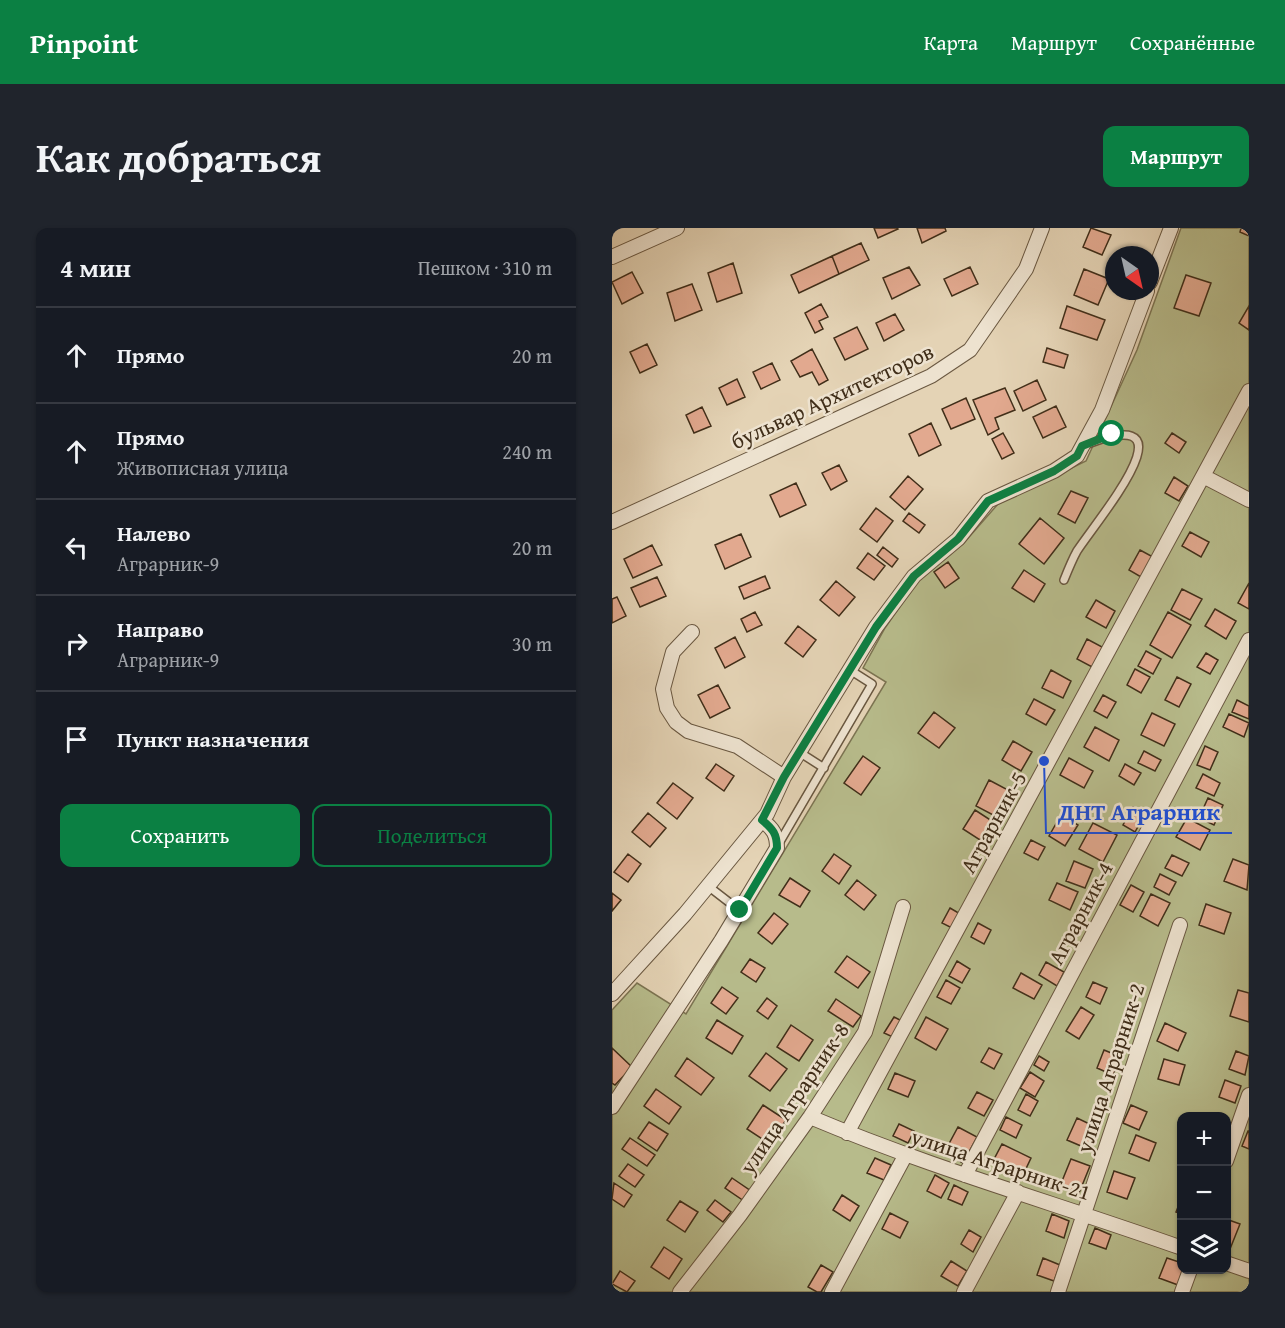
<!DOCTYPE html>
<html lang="ru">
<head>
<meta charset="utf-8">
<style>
	body { margin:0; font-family:"Gentium Book Plus",serif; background:#20242c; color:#f1f3f6 }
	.controls { position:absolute; right:18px; bottom:18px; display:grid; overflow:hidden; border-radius:12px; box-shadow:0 2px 4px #0004 }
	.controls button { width:54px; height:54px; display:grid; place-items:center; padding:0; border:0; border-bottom:2px solid #363941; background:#171b24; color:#f1f3f6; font:30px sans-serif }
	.compass { position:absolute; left:493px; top:18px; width:54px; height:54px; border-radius:50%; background:#171b24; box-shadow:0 2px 4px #0004; rotate:146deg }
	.stop { position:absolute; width:18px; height:18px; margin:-14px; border:4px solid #0b8043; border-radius:50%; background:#fff }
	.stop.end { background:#0b8043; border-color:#fff; box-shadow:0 2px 6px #0008 }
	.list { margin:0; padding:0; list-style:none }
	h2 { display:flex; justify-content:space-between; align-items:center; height:78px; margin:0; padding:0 24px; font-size:26px }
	h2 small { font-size:20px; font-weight:400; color:#9ea1a6 }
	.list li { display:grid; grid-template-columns:39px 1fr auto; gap:18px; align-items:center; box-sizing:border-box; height:96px; padding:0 24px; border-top:2px solid #363941 }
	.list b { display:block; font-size:22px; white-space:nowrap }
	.list p { margin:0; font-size:20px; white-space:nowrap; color:#9ea1a6 }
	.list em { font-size:20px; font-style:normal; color:#9ea1a6 }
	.actions { display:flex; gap:12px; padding:18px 24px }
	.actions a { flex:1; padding:14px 0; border:2px solid #0b8043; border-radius:12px; text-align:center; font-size:21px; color:#0b8043 }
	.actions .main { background:#0b8043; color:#fff }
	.icon { flex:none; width:33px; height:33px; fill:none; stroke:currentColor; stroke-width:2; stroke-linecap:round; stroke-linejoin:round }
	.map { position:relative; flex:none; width:637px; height:1064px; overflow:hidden; border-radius:12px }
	header { display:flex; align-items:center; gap:36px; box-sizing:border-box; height:84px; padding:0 30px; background:#0b8043; color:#fff }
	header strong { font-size:28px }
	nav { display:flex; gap:33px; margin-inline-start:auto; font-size:21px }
	.intro { display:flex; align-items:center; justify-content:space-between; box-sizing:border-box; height:144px; padding:0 36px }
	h1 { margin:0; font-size:42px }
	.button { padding:15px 27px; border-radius:12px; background:#0b8043; color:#fff; font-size:21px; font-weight:700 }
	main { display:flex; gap:36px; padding:0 36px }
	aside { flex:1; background:#171b24; border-radius:12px; box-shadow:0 2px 4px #0004 }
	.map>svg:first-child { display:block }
	.green { fill:#b7bb8b; stroke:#7c7452; stroke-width:1.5; fill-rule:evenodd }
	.building { fill:#e2a98f; stroke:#402e19; stroke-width:1.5 }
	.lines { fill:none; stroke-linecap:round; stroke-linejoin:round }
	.service-casing { stroke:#695740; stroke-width:10 }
	.minor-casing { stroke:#695740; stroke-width:16 }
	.service { stroke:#ede2cf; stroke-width:7 }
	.minor { stroke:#ede2cf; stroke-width:14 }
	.route { stroke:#0b8043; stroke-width:8 }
	.labels { text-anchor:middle; stroke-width:5; stroke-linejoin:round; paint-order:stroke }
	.street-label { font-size:22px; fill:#402e19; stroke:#ede2cf }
	.leader { fill:none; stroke:#1d4ed8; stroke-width:2 }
	.callout-dot { fill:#1d4ed8; stroke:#ede2cf; stroke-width:2 }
	.callout-label { font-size:24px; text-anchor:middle; font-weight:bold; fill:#1d4ed8; stroke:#ede2cf; stroke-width:5; stroke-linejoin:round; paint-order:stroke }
</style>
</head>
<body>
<header>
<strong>Pinpoint</strong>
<nav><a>Карта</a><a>Маршрут</a><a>Сохранённые</a></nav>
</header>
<div class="intro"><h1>Как добраться</h1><a class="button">Маршрут</a></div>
<main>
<aside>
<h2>4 мин<small>Пешком · 310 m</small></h2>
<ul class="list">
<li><svg class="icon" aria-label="ahead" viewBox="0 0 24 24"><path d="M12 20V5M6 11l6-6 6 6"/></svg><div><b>Прямо</b></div><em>20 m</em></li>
<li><svg class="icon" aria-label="ahead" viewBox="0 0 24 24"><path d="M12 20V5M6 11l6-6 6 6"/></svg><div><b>Прямо</b><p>Живописная улица</p></div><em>240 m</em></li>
<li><svg class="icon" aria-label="left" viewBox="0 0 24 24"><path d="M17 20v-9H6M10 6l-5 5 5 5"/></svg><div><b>Налево</b><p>Аграрник-9</p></div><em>20 m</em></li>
<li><svg class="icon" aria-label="right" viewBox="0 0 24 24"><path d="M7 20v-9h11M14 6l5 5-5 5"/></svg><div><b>Направо</b><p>Аграрник-9</p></div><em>30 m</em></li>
<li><svg class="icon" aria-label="arrive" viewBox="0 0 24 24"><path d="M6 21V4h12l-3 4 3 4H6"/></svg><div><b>Пункт назначения</b></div></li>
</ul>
<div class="actions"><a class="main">Сохранить</a><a>Поделиться</a></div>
</aside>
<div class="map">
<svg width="637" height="1064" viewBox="0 0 637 1064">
	<rect width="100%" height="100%" fill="#e4d3b5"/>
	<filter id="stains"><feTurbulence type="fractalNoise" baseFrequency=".00333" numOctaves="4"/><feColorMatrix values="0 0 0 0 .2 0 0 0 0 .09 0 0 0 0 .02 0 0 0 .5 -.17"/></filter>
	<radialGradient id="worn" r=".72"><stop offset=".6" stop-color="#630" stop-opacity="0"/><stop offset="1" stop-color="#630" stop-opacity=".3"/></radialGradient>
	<!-- green -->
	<path class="green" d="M569,0h68v1064h-637v-282l25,-27 49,31 200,-332 -23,-14 22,-40 38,-55 40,-29 35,-40 88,-43 51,-111zM570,888h44v154h-44z"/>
	<!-- building -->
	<path class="building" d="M262,0h23l1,1 -20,9z
		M305,0h28l1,3 -24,12z
		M479,0l20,7 -9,20 -19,-8z
		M629,0h8v8l-9,-4z
		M249,15l8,17 -70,33 -8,-18z
		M249,15l8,17 -30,14 -7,-18z
		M220,28l7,18 -40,19 -8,-18z
		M121,35l9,30 -25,9 -9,-29z
		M297,39l11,18 -28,14 -9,-21z
		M358,39l8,17 -26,12 -8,-17z
		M472,41l25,10 -11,26 -24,-10z
		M20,44l11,21 -21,11 -10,-22z
		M574,47l25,8 -12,33 -25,-8z
		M80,56l10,26 -27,11 -8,-28z
		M209,76l7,13 -9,4 4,8 -8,4 -10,-20z
		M455,78l38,14 -8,20 -37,-12z
		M637,78v24l-10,-7z
		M283,86l9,16 -20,11 -8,-18z
		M245,99l11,22 -23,11 -11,-22z
		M35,116l10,21 -17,8 -10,-21z
		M435,120l21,7 -4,13 -21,-6z
		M200,121l16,31 -9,5 -7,-13 -12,5 -9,-16z
		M160,135l8,17 -19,9 -8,-17z
		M125,151l8,18 -18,8 -8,-17z
		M425,152l9,20 -23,11 -9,-20z
		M393,160l10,22 -20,8 4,11 -11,6 -15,-35z
		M354,170l9,21 -24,10 -9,-20z
		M444,178l10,21 -23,11 -10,-21z
		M90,179l9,19 -17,7 -8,-18z
		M319,195l10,22 -22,11 -10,-22z
		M391,205l11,20 -12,6 -10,-20z
		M560,205l14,9 -7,11 -14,-10z
		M227,237l8,16 -16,9 -9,-17z
		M296,248l15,13 -18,21 -15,-13z
		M562,249l14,9 -9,15 -14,-8z
		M184,255l10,22 -26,12 -10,-22z
		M459,263l17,7 -13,25 -17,-9z
		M264,280l17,13 -16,21 -17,-13z
		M297,285l16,12 -6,8 -16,-12z
		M428,290l24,20 -20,26 -25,-20z
		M578,304l19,10 -8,15 -19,-11z
		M129,306l10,23 -26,12 -10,-24z
		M40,317l10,20 -29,13 -9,-19z
		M271,319l15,12 -6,8 -15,-12z
		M528,322l13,7 -12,20 -12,-7z
		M256,325l17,13 -11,14 -17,-12z
		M336,334l11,16 -14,10 -11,-16z
		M412,342l21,14 -11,18 -22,-14z
		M153,348l5,12 -26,11 -5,-12z
		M45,349l9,19 -26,11 -9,-19z
		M224,353l19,16 -16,19 -19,-16z
		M637,355v26l-11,-6z
		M570,361l20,10 -12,21 -19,-10z
		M5,369l9,19 -14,7v-24z
		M484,372l19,11 -9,17 -20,-11z
		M603,381l21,12 -10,18 -21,-13z
		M143,384l7,13 -15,7 -6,-13z
		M556,384l23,13 -19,33 -22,-13z
		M186,398l18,14 -13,17 -18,-14z
		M123,409l10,20 -20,11 -10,-20z
		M475,411l17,9 -10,20 -17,-9z
		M534,423l15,8 -8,15 -15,-8z
		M594,425l12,7 -8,14 -13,-7z
		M523,441l15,8 -9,16 -14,-8z
		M439,442l20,11 -8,17 -21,-10z
		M565,449l14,7 -12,23 -14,-7z
		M106,457l12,23 -20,10 -12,-23z
		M491,467l13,7 -9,16 -13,-7z
		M422,471l21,11 -9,15 -20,-11z
		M625,472l12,6v13l-17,-7z
		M322,484l21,16 -16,20 -21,-15z
		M540,485l23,11 -11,22 -23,-11z
		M617,486l20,9 -5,14 -21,-10z
		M483,499l24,13 -10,21 -25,-14z
		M401,513l19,11 -11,19 -19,-11z
		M593,518l13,6 -8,18 -13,-5z
		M532,523l17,9 -6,11 -17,-8z
		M251,528l17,12 -19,27 -17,-12z
		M457,530l24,13 -9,17 -24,-13z
		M104,536l18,12 -10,15 -18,-13z
		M513,536l16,9 -7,12 -15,-9z
		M591,546l17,9 -6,13 -18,-8z
		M377,552l19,10 -13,26 -19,-10z
		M61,555l20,15 -16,21 -20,-16z
		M596,570l15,7 -9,20 -15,-7z
		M521,579l12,7 -10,18 -12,-7z
		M363,582l17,11 -12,19 -17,-11z
		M36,585l18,15 -16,19 -18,-15z
		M449,587l17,10 -13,21 -16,-10z
		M575,590l23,12 -10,20 -24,-13z
		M481,595l24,12 -14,27 -24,-13z
		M419,612l14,7 -7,13 -14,-7z
		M16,626l13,10 -13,18 -14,-10z
		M222,626l17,12 -12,18 -17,-13z
		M560,627l17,8 -7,13 -17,-8z
		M621,631l16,6 -2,25 -23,-9z
		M462,633l19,8 -8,19 -19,-7z
		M548,646l16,8 -7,13 -15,-8z
		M178,650l20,13 -10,16 -21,-12z
		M245,652l19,15 -12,15 -19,-15z
		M445,655l21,9 -8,18 -21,-10z
		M519,657l13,7 -11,20 -13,-7z
		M0,665l9,7 -9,11z
		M539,666l19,9 -12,23 -18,-10z
		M594,676l25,9 -7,21 -25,-9z
		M338,680l12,7 -8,14 -12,-6z
		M162,685l14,11 -16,20 -14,-11z
		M366,695l13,7 -7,14 -13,-7z
		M235,728l23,16 -12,16 -23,-16z
		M138,731l15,9 -9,14 -15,-10z
		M345,733l13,8 -8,14 -13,-7z
		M434,734l18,10 -7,14 -18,-11z
		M409,745l21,12 -8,14 -21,-11z
		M334,752l14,8 -9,16 -14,-7z
		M481,754l14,6 -7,16 -14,-7z
		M110,759l16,11 -12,16 -15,-11z
		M626,762l11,3v29l-19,-6z
		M155,770l10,8 -9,13 -11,-8z
		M224,771l25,17 -8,11 -25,-16z
		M469,779l13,8 -15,24 -13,-8z
		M282,789l10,5 -9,16 -11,-5z
		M314,789l22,12 -12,21 -21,-12z
		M105,792l26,16 -11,18 -26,-16z
		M553,795l21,10 -8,18 -21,-10z
		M179,797l22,15 -14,21 -22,-14z
		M0,820l20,19 -17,18 -3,-2z
		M377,820l13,6 -8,15 -13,-7z
		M492,822l17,7 -8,18 -16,-7z
		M624,823l13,5 -4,19 -16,-6z
		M154,825l21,16 -17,22 -21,-15z
		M427,828l10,6 -5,9 -10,-6z
		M75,830l27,20 -13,17 -26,-19z
		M552,831l21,6 -6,20 -21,-6z
		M418,844l14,9 -9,16 -15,-9z
		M283,845l20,8 -7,16 -20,-8z
		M613,852l16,6 -6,17 -16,-6z
		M44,861l25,18 -12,17 -25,-18z
		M365,864l16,8 -9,16 -16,-8z
		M414,866l12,7 -8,15 -12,-6z
		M151,877l23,15 -16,24 -23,-15z
		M519,877l16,7 -8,18 -16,-7z
		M394,889l16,8 -6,13 -16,-8z
		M465,890l21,10 -10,21 -21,-9z
		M37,894l19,12 -11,17 -19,-13z
		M287,896l15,7 -6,12 -15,-7z
		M346,899l19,10 -14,26 -19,-10z
		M636,903h1v18l-7,-3z
		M524,907l20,8 -7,18 -20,-8z
		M18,910l25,17 -8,11 -25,-17z
		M390,916l29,14 -9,19 -30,-14z
		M263,930l16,7 -7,15 -17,-7z
		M459,931l19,7 -11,27 -19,-7z
		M16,936l16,11 -9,12 -16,-11z
		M502,943l21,7 -8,21 -20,-7z
		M323,947l14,8 -8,15 -14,-7z
		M120,950l19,13 -7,10 -19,-13z
		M2,955l18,12 -8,12 -12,-8z
		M342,957l14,7 -6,13 -14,-6z
		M230,967l17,11 -9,15 -17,-11z
		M570,969v17l-6,-2z
		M103,972l16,12 -8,10 -16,-12z
		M68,973l18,11 -13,20 -18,-12z
		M278,985l18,9 -8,16 -18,-9z
		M440,986l17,7 -5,17 -18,-7z
		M614,991l14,5 -10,25 -4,-2z
		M483,1000l16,7 -5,14 -17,-6z
		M357,1002l12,7 -8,15 -12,-8z
		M52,1019l18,12 -13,20 -18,-12z
		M431,1030l17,7 -6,16 -17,-6z
		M555,1030l15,5v7h2l-6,15 -19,-7z
		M339,1033l16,10 -9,15 -17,-10z
		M209,1037l12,7 -12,20h-4l-9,-5z
		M8,1043l15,10 -8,11 -15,-8z"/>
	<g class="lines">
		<!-- service casing -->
		<g class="service-casing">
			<path id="service" d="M452,352c4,-10 8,-20 13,-29 20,-31 123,-151 8,-106
				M187,524l25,16
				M166,617l94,-161 -22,-14
				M96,658l31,24"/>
		</g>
		<!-- minor casing -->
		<g class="minor-casing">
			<path id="minor" d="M0,29l65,-29
				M538,54l21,-54
				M591,248l46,-85
				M0,294l319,-146 39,-26 56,-81 16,-41
				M80,404l-19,20 -10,37 4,19 9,14 12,9 49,15 47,31
				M0,766l73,-80 82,-100 17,-37 92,-150 38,-51 44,-37 30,-38 66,-30 23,-15 25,-46 45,-119
				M0,879l109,-166 56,-93c0,-14 -4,-19 -15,-28
				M198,889c121,51 248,87 372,131
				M235,905l356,-657 46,24
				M614,933l23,-66
				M353,947l284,-535
				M614,1035l23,8
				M68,1064l60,-77 70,-98 55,-85 38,-125
				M220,1064l73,-136
				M352,1064l54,-100
				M446,1064l122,-367
				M570,1064l8,-22"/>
		</g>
		<!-- service -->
		<use href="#service" class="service"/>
		<!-- minor -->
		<use href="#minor" class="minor"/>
	</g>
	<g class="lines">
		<!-- route -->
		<path class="route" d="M128,682l37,-62c0,-14 -4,-19 -15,-28l22,-43 92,-150 38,-51 44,-37 30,-38 66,-30 23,-15 5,-10 30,-12"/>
	</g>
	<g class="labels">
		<!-- street labels -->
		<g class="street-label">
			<text transform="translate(220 168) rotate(-25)" y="8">бульвар Архитекторов</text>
			<text transform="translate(381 594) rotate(-61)" y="8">Аграрник-5</text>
			<text transform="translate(468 685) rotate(-62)" y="8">Аграрник-4</text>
			<text transform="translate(498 840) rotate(-72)" y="8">улица Аграрник-2</text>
			<text transform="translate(182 870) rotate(-56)" y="8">улица Аграрник-8</text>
			<text transform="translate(389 936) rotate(18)" y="8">улица Аграрник-21</text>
		</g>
	</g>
	<!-- callouts -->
	<path class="leader" d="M432 533L434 605H620"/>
	<circle class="callout-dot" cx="432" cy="533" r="6"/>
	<g class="callout-label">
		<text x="527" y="592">ДНТ Аграрник</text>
	</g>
	<rect width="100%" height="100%" filter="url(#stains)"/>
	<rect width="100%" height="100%" fill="url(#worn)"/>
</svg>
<div class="controls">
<button>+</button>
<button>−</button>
<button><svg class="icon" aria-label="layers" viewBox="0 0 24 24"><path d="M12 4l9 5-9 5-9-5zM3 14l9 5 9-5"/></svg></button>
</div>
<svg class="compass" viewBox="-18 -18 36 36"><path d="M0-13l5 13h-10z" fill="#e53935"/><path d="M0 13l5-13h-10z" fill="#9ea1a6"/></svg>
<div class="stop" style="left:500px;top:206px"></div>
<div class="stop end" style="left:128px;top:682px"></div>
</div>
</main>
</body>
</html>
